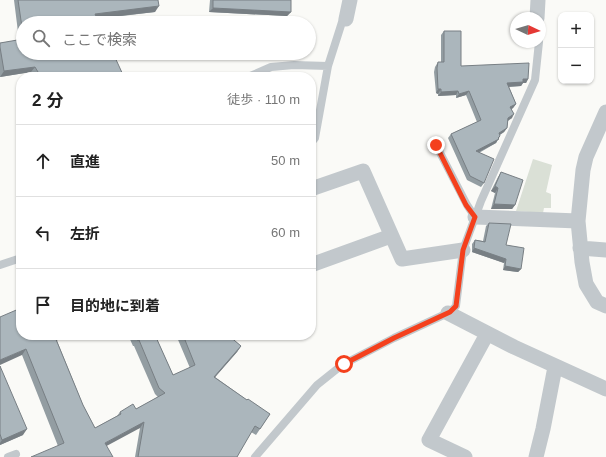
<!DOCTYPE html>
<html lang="ja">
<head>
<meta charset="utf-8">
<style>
	body { margin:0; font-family:Arial,"Noto Sans JP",sans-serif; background:#f2f2f2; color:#222 }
	.controls { position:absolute; right:12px; top:12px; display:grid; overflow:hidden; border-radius:8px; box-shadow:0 1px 3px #0004 }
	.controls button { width:36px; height:36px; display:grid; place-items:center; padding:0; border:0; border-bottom:1px solid #e0e0e0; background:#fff; color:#222; font:20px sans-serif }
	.compass { position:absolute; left:510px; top:12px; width:36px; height:36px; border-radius:50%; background:#fff; box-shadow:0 1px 3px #0004; rotate:94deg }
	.stop { position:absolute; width:12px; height:12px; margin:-9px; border:3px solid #f4401d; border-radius:50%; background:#fff }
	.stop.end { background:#f4401d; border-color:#fff; box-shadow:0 1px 4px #0008 }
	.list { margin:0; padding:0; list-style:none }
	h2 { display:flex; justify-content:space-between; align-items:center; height:52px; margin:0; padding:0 16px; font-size:17px }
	h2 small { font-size:13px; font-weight:400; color:#767676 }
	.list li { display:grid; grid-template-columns:26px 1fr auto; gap:12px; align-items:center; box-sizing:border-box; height:72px; padding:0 16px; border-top:1px solid #e0e0e0 }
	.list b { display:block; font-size:15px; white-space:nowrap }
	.list em { font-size:13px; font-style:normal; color:#767676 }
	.icon { flex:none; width:22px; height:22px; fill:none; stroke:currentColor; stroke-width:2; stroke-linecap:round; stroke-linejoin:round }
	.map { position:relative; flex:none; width:606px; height:457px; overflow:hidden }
	.search { position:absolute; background:#fff; box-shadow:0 1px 3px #0004; left:16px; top:16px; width:300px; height:44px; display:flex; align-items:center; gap:10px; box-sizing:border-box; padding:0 14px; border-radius:22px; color:#767676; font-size:15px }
	.panel { position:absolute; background:#fff; box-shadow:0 1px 3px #0004; left:16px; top:72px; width:300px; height:268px; border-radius:16px }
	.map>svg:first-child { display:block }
	.green { fill:#dae0d6 }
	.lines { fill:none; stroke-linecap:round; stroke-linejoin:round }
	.lane { stroke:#c2c8cc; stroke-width:8 }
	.street { stroke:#c2c8cc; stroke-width:15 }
	.wall { fill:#939da2 }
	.shaded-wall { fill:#787f84 }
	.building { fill:#abb6bc; stroke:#787f84 }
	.route { stroke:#f4401d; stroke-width:5 }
</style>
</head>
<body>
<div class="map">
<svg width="606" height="457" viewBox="0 0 606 457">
	<rect width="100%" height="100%" fill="#fafaf7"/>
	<!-- green -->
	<path class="green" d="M533,159l19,6 -6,27 5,2v14h-7l-1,5 -27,-2z"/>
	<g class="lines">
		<!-- lane -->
		<path class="lane" d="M248,77l23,-10 23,-2 34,1
			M311,143l4,-5 13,-72 15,-47h3
			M436,145l31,60 8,12
			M0,265l21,-7
			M8,457l8,-3
			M255,457l62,-72 25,-20 52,-27 56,-26 6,-6 7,-56 18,-49 54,-121 4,-38"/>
		<!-- street -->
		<path class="street" d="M537,18l1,-18
			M346,19l4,-19
			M606,112l-20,45 -3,13 -5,51 4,41 4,22 11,18 9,4
			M311,189l52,-18 39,88 61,-9
			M475,217l103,4
			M580,248l26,2
			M311,265l80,-29
			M448,313l66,34 92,42
			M465,457l-36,-17 58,-106
			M536,457l7,-28 12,-62"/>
	</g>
	<!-- wall -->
	<path class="wall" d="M14,0h144l-3,12 -58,7 -74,4v30l101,24h-90l-3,-5 -31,5v-34l19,-3z
		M210,0h81v12l-4,4 -78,-4z
		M444,31l17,35 67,13 -2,4h-3l-2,3 -12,1 7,17 -3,4 -1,1v9l-4,3 -1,7 -3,4 -4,3v1l-4,7 -17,10 5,30 -3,4 -14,-7 -19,-42 3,-4 26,-12 -11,-27 -10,3v-3l-18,1v-2l-2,-1 -2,-21 1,-5 3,-5h3v-27z
		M501,172l14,33 -3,4h-21l4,-16 -4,-2 7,-14z
		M489,223l17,22 15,24 -3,3 -15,-2 1,-7 -32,-11v-8l3,-4 8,1 3,-15z
		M0,317l57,24 26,64 12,23 22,-12 3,-4 16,-3 22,-12 -3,-3 -21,-48h-1l-5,-11h27l18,40 17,-7 -14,-33h52l13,11 -4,6 -22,25 32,23 23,14 -14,21 -5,-3 -14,25h-102l5,-29 -82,18 -36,-91z
		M0,366l23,69 -23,10z"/>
	<!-- shaded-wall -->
	<path class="shaded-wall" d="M159,6l-4,6 -64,7 4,-5z
		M213,8l78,4 -4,4 -78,-4z
		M35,67l-4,5 -31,5 4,-6z
		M523,79h5l-2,4h-3l-2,3 -17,1 3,-4z
		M438,89h3l-3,5 -2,-1z
		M458,91l-2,4 -18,1 3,-4z
		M469,91l-3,4 -10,3 3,-4z
		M516,104l-3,4 -6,3 3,-4z
		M514,114l-2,4 -7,4 3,-4z
		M507,128l-3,4 -8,5 3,-4z
		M500,136l-4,7 -23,12 3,-4z
		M495,186l3,2 -3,5 -4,-2z
		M494,204l21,1 -3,4h-21z
		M474,248l32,11 -2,4 -32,-11z
		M505,266l16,3 -3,3 -15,-2z
		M60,335h10l-19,8 4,-6z
		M241,346l-4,6 -27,31 4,-6z
		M26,349l-4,6 -22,10v-5z
		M144,422l-4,6 -39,21 4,-6z
		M27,429l-4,6 -23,10v-2l2,-3z"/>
	<!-- building -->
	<path class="building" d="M18,0h140l1,6 -64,8 4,9h-76v11z
		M213,0h78v12l-78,-4z
		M444,31h17v35l68,-3 -1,16h-5v3l-16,1 9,21 -6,3 4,7 -6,4 -1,10 -8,5 1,3 -2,2 1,1 -23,12 18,8 -10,24 -14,-7 -19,-42 30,-14 -12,-29 -10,3 -1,-3 -17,1v-3h-3l-1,-21 1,-6h6z
		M23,39v14h90l11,24h-83l-6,-10 -31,4 -4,-24v-4z
		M501,172l22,8 -8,25 -21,-1 4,-16 -3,-2z
		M489,223l22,1 -5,21 18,3 -3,21 -16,-3 1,-7 -32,-11 1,-8 10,2z
		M21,308v27h39l-5,2 28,68 12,23 26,-14 -1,-2 13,-8 3,5 29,-16 -6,-5 -20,-48h-2l-2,-5h20l18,40 22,-10 -12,-30h45l13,11 -27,31 33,23 1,-1 22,15 -10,15 -5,-3 -18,31h-99l6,-35 -39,21 8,14h-82l33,-14 -38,-94 -26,11v-43z
		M0,366l27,63 -25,11 -2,-6z"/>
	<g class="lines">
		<!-- route -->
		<path class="route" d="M344,364l50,-26 56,-26 6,-6 7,-56 12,-33 -9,-12 -30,-60"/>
	</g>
</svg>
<div class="controls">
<button>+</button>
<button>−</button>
</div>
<svg class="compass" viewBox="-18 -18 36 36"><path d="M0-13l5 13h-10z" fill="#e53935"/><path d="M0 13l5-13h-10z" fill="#767676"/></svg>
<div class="stop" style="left:344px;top:364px"></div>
<div class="stop end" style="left:436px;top:145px"></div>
<div class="search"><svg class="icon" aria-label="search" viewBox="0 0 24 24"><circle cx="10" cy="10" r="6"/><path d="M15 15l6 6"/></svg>ここで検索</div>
<section class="panel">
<h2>2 分<small>徒歩 · 110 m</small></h2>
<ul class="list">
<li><svg class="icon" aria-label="ahead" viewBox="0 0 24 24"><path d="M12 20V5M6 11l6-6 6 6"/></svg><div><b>直進</b></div><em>50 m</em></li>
<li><svg class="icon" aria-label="left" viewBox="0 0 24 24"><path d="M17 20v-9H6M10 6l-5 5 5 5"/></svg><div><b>左折</b></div><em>60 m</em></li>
<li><svg class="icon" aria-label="arrive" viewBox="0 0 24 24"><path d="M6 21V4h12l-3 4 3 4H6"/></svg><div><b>目的地に到着</b></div></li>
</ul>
</section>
</div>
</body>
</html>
